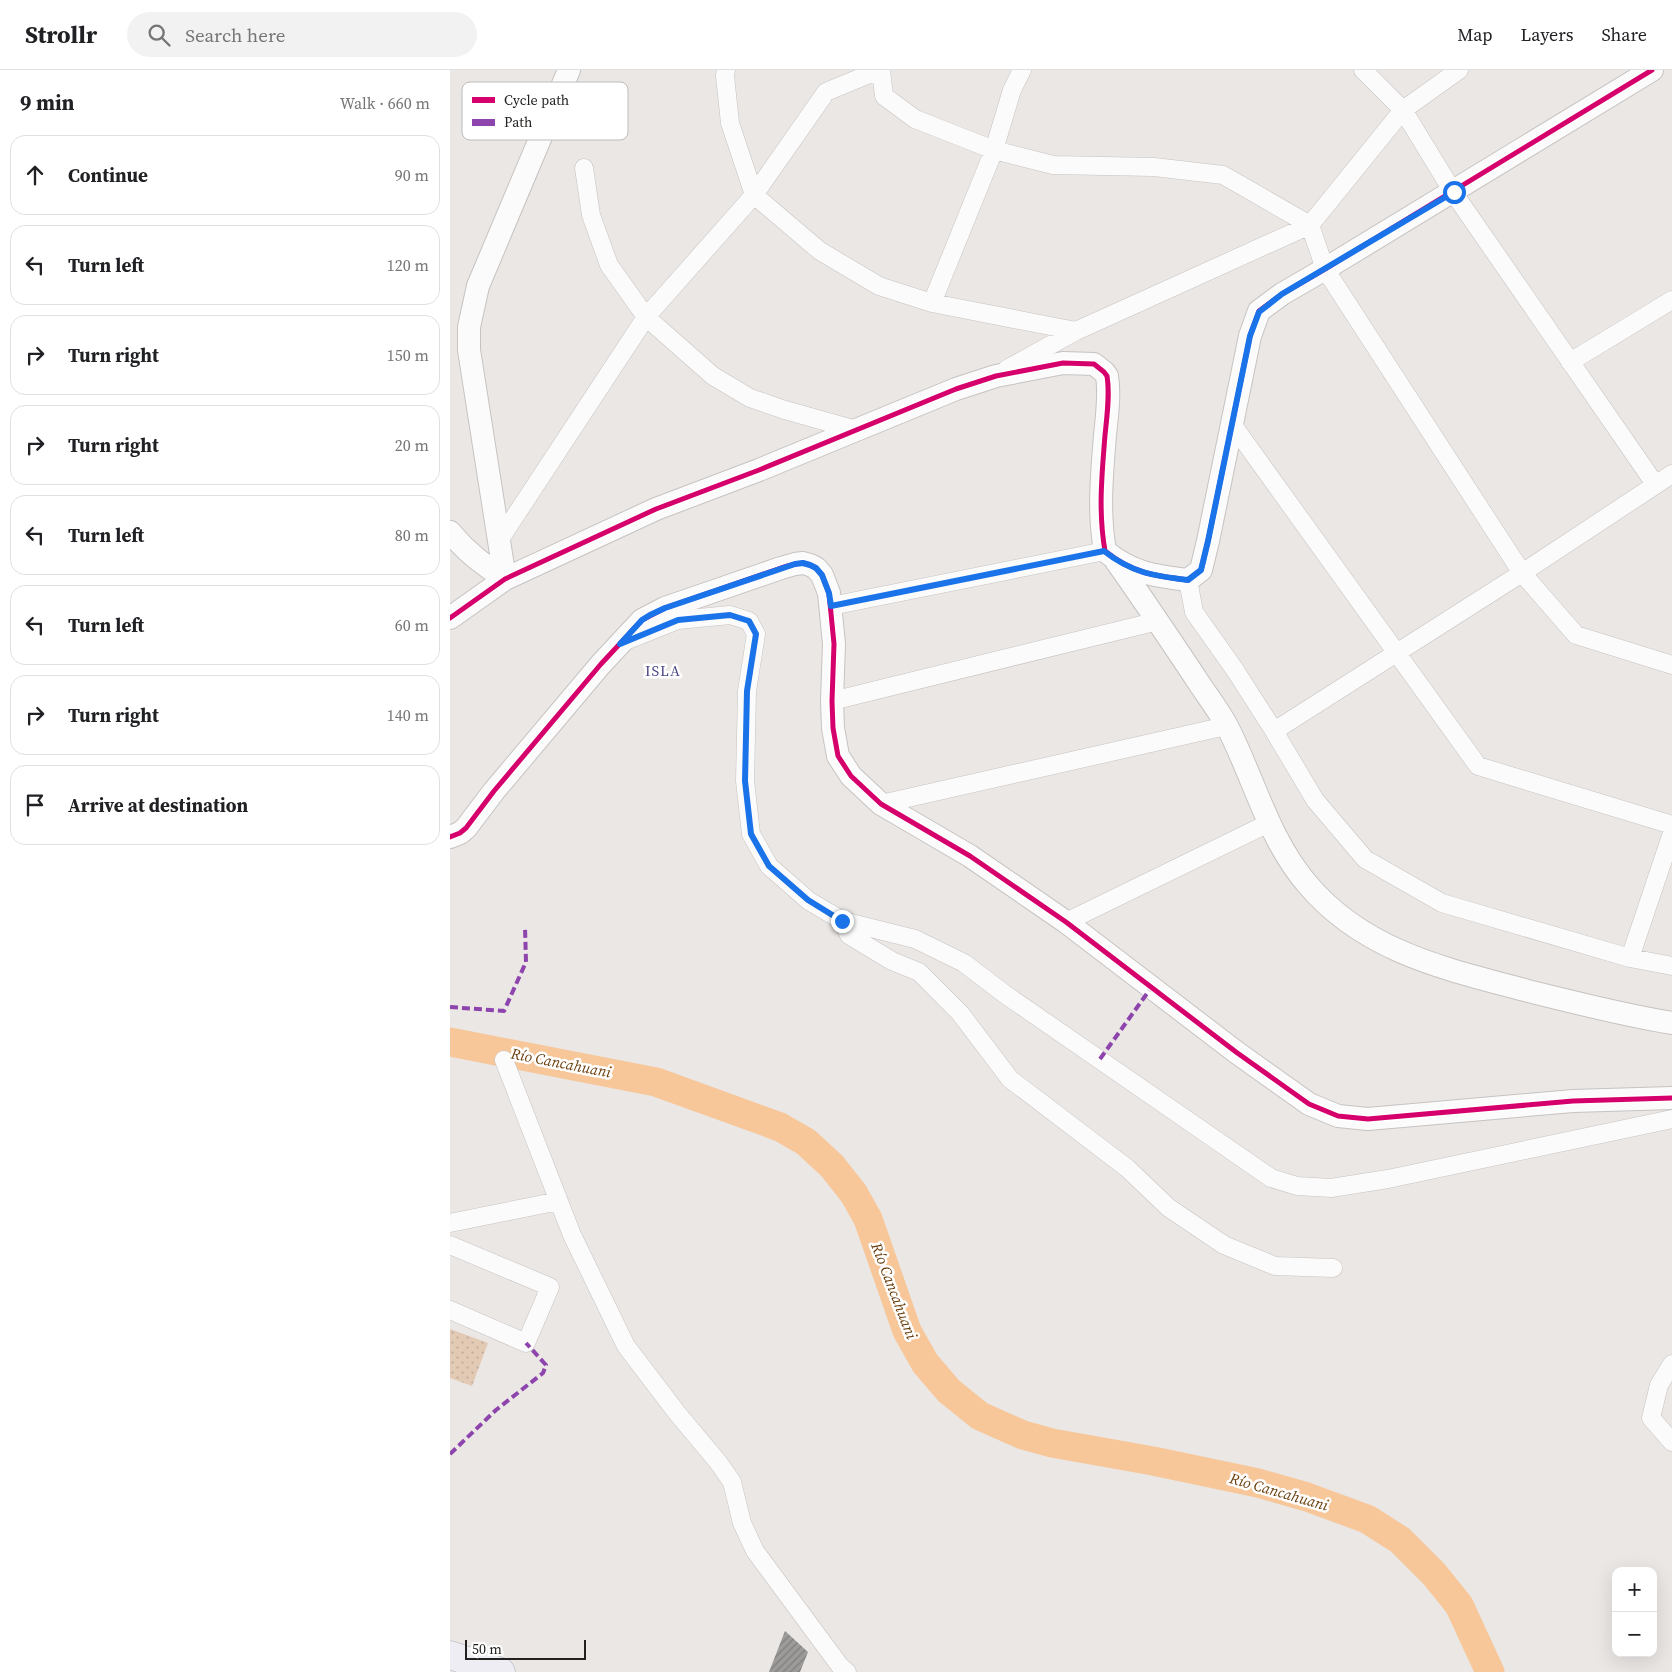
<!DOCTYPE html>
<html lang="en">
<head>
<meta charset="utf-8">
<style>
	body { margin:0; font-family:"Source Serif 4",serif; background:#f2f2f2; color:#202124 }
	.controls { position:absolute; right:15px; bottom:15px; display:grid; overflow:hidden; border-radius:10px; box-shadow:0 5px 20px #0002 }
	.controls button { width:45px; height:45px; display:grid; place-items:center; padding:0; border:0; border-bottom:1px solid #e0e0e0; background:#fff; color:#202124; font:25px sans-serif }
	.scale { position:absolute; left:15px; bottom:12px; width:121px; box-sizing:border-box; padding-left:5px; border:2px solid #23211f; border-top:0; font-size:14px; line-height:18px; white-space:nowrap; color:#23211f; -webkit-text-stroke:4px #fff; paint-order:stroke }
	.stop { position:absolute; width:15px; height:15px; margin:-11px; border:4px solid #1a73e8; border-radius:50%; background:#fff }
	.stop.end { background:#1a73e8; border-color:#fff; box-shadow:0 1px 5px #0008 }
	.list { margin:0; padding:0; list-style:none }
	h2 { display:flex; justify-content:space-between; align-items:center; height:65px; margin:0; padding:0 20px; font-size:21px }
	h2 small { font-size:16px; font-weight:400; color:#757577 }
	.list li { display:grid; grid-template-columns:32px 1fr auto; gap:15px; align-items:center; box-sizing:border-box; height:80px; margin:0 10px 10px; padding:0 10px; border:1px solid #e0e0e0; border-radius:15px }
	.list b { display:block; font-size:19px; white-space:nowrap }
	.list em { font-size:16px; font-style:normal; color:#757577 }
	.icon { flex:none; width:28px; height:28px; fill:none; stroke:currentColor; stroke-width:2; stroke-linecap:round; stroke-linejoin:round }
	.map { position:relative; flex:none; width:1222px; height:1602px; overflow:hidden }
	header { display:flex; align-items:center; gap:30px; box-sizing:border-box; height:70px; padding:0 25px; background:#fff; border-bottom:1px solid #e0e0e0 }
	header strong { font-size:24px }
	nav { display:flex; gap:28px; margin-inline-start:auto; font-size:18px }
	.search { width:350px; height:45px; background:#f2f2f2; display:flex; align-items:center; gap:12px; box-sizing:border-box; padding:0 18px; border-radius:28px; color:#757577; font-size:19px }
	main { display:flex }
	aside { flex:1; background:#fff }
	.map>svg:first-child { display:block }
	.grass { fill:url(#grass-dots) }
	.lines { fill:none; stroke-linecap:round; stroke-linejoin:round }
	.river { stroke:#f7c79a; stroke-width:29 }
	.building { fill:url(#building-hatch) }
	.minor-casing { stroke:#c6c3c1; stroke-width:19 }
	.tertiary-casing { stroke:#c6c3c1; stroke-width:24 }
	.primary-casing { stroke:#b2b1ba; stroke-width:29 }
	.minor { stroke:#fcfbfb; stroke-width:18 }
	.tertiary { stroke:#fcfbfb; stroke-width:22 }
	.primary { stroke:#ededf3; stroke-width:28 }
	.quiet { stroke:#8e44ad; stroke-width:4; stroke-dasharray:8 4; stroke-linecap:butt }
	.cycleway-casing { stroke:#fff; stroke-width:8 }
	.cycleway { stroke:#d6006c; stroke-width:5 }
	.route { stroke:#1a73e8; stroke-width:6 }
	.labels { text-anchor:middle; stroke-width:5; stroke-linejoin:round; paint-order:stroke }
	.neighbourhood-label { font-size:15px; letter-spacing:1px; fill:#4d4a88; stroke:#fff }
	.water-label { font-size:15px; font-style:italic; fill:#693e0c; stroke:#fff }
	.key { fill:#fff; stroke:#bdbcbc; stroke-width:1 }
	.key-label { font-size:14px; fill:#23211f }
</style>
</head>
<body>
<header>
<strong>Strollr</strong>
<div class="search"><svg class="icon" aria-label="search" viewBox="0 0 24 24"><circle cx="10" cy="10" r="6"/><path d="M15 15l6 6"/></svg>Search here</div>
<nav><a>Map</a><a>Layers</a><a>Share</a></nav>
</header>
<main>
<aside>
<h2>9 min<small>Walk · 660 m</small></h2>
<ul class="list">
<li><svg class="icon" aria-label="ahead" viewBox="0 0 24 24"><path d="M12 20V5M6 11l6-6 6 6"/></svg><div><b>Continue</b></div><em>90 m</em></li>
<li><svg class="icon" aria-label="left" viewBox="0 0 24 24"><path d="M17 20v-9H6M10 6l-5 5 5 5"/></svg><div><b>Turn left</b></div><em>120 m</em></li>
<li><svg class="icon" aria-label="right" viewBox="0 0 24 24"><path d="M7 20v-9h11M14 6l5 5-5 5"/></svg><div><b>Turn right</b></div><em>150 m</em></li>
<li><svg class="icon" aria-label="right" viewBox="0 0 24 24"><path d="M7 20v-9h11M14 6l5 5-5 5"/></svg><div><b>Turn right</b></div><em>20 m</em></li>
<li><svg class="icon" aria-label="left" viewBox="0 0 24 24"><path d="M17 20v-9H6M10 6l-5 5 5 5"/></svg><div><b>Turn left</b></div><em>80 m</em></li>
<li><svg class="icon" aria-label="left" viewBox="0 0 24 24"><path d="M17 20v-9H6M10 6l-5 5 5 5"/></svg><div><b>Turn left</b></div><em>60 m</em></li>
<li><svg class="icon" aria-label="right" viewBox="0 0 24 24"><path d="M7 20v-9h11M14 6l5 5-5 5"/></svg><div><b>Turn right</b></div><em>140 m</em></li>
<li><svg class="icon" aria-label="arrive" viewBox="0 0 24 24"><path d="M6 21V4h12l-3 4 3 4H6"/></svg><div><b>Arrive at destination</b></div></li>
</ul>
</aside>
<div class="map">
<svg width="1222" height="1602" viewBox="0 0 1222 1602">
	<defs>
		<pattern id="grass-dots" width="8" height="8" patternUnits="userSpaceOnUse" patternTransform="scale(1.25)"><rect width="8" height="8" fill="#e2cab5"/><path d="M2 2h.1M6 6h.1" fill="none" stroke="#c2ad9b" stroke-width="1.8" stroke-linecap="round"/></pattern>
		<pattern id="building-hatch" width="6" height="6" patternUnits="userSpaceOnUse" patternTransform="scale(1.25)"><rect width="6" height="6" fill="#9c9b99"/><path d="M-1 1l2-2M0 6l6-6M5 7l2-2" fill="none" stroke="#7f7e7c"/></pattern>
	</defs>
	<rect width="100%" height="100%" fill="#eae7e5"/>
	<!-- grass -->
	<path class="grass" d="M0,1259l38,14 -16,43 -22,-8z"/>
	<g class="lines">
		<!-- river -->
		<path class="river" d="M0,972l206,40 124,45 26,15 26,24 22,28 14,25 39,112 18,32 24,28 31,25 43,19 29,8 101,18 105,22 49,14 60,22 33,21 34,34 25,31 31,67"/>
	</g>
	<!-- building -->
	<path class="building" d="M335,1561l23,21 -8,20h-31z"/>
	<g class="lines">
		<!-- minor casing -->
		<g class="minor-casing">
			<path id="minor" d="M276,0l-1,6 5,47 24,72 66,56 59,35 53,17 144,28
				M431,0l3,26 31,23 79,31 59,15 101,2 69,8 87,50 15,44 197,304 54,62 96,30
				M913,0l40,40 50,82 202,292
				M134,98l7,47 18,50 37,52 67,59 37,22 35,12 71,20
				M482,233l62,-153 18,-60 10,-20
				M1120,292l102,-62
				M557,299l69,-38 234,-106 93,-115 56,-40
				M782,354l246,342 194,59
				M50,469l146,-222 108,-122 72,-103 53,-22
				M738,510l6,32 41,58 39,61 41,69 50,59 77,44 188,55 42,8
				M381,536l274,-55
				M173,572l55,-22 52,-5 19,6 7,13 -9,57 -2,90 6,53 18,32 40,35 34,20 72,18 49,24 42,32 265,183 26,8 34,2 57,-9 284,-60
				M382,631l326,-80
				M824,661l248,-158 150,-99
				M431,734l345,-78
				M393,851l6,14 43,26 27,11 41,41 50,66 117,89 42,40 55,37 51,21 58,2
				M616,852l203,-99
				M1180,888l42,-125
				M54,990l68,175 54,111 51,67 41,49 14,20 10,41 13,28 85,115 7,6
				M0,1153l109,-22
				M0,1175l100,42 -24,56 -76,-33
				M1222,1294l-13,21 -8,33 21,24"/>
		</g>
		<!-- tertiary casing -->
		<g class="tertiary-casing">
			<path id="tertiary" d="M0,462c17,21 33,32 55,47
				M666,491c27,38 53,77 79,116 10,16 23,32 32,49 27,52 41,113 81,159 57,67 138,84 220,106 48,12 95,24 144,32
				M55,509l-36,-229v-23l9,-41 91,-216
				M0,548l55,-39 151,-70 103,-39 197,-81 40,-13 67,-13 31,1 10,8 3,4c3,18 0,40 -2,59 -3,39 -7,76 0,116 27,22 49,25 83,29l13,-10 7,-29 42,-205 9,-25 23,-17 43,-25 327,-199
				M0,767l10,-4 6,-5 28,-37 107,-127 41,-44 23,-12 116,-40 14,-4 8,-1 7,2 6,3 6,7 7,18 5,51 -2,57 1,27 5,28 13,20 30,28 89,52 96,66 170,130 73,52 29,12 30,3 205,-18 99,-3"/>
		</g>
		<!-- primary casing -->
		<g class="primary-casing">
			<path id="primary" d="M0,1585l51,17"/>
		</g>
		<!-- minor -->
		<use href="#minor" class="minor"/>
		<!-- tertiary -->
		<use href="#tertiary" class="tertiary"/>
		<!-- primary -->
		<use href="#primary" class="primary"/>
		<!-- quiet -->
		<path class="quiet" d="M0,937l54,4 22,-49 -1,-35
			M650,989l51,-71
			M0,1384l46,-44 47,-37 3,-8 -20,-22"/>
		<!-- cycleway casing -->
		<g class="cycleway-casing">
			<path id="cycleway" d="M0,548l55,-39 151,-70 103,-39 197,-81 40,-13 67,-13 31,1 10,8 3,4c3,18 0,40 -2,59 -3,39 -7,76 0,116 27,22 49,25 83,29l13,-10 7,-29 42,-205 9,-25 23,-17 43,-25 327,-199
				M0,767l10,-4 6,-5 28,-37 107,-127 41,-44 23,-12 116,-40 14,-4 8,-1 7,2 6,3 6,7 7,18 5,51 -2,57 1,27 5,28 13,20 30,28 89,52 96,66 170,130 73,52 29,12 30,3 205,-18 99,-3"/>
		</g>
		<!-- cycleway -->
		<use href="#cycleway" class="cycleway"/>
	</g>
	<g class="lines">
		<!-- route -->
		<path class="route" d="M392,851l-34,-21 -39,-34 -18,-32 -6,-53 2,-90 9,-57 -7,-13 -19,-6 -52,5 -58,24 22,-24 8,-5 15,-7 130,-44 8,-1 7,2 6,3 6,7 7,18 2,13 273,-55c28,22 50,25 84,29l13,-10 7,-29 42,-205 9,-24 23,-18 172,-102"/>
	</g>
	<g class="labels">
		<!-- neighbourhood labels -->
		<g class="neighbourhood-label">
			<text x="213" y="606">ISLA</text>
		</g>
		<!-- water labels -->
		<g class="water-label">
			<text transform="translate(111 993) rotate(11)" y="5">Río Cancahuani</text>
			<text transform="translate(444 1221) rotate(69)" y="5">Río Cancahuani</text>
			<text transform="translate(829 1422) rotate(16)" y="5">Río Cancahuani</text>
		</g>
	</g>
	<!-- legend -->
	<rect x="12" y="12" width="166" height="58" rx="8" class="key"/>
	<rect x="22" y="27" width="23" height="6" fill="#d6006c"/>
	<rect x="22" y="49" width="23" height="7" fill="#8e44ad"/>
	<g class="key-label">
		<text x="54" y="35">Cycle path</text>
		<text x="54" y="57">Path</text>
	</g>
</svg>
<div class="controls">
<button>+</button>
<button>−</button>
</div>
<div class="scale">50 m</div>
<div class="stop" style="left:1004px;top:122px"></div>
<div class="stop end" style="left:392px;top:851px"></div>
</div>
</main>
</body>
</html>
